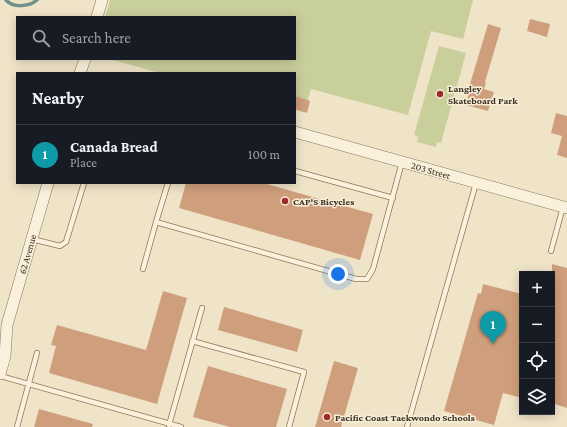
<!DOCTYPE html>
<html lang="en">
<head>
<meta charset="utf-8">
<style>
	body { margin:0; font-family:"Crimson Pro",serif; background:#20242c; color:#f1f3f6 }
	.controls { position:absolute; right:12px; bottom:12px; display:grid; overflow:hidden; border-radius:0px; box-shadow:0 2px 10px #0003 }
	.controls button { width:36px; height:36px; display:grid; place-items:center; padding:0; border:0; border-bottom:1px solid #363941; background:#171b24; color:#f1f3f6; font:20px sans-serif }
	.you { position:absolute; left:338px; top:274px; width:14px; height:14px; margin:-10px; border:3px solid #fff; border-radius:50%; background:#1a73e8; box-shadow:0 0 0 6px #1a73e833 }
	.badge { display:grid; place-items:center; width:26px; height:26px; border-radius:50%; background:#0f766e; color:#fff; font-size:13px; font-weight:700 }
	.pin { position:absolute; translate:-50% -33px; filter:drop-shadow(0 1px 2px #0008) }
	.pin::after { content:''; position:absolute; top:21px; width:14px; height:12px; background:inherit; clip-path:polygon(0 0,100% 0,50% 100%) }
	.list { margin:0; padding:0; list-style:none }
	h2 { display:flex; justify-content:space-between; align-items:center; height:52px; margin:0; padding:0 16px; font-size:17px }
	h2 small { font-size:13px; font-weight:400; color:#9ea1a6 }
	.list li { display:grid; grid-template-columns:26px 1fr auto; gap:12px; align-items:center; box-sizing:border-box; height:60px; padding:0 16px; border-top:1px solid #363941 }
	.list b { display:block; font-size:15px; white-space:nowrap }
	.list p { margin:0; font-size:13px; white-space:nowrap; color:#9ea1a6 }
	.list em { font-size:13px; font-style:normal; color:#9ea1a6 }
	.icon { flex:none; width:22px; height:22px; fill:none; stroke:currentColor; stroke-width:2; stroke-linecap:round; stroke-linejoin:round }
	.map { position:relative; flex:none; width:567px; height:427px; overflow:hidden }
	.search { position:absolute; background:#171b24; box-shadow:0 2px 10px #0003; left:16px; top:16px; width:280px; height:44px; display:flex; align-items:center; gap:10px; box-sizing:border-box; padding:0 14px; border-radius:0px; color:#9ea1a6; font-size:15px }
	.panel { position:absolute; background:#171b24; box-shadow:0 2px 10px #0003; left:16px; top:72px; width:280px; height:112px; border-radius:0px }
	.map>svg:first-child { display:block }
	.green { fill:#c9cf9b }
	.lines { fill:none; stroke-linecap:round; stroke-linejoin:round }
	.stream { stroke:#6f938a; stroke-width:3.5 }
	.building { fill:#cf9f7d }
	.service-casing { stroke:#8d765c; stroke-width:6 }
	.tertiary-casing { stroke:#8d765c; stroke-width:12 }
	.service { stroke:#faf1dc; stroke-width:4.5 }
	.tertiary { stroke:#faf1dc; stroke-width:11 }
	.poi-dot { fill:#9e2a2b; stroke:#f7eed8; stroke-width:1.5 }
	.labels { text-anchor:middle; stroke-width:3; stroke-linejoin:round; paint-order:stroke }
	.poi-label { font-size:10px; font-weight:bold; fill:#3d2e20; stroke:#f7eed8; text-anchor:start }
	.street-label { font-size:10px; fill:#3d2e20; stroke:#f7eed8 }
</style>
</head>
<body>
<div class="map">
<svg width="567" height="427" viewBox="0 0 567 427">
	<rect width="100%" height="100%" fill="#f0e4c8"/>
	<!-- green -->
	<path class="green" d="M110,0h363l-10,39 -32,-8 -23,84 -97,-26 -7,23 -9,-2v-37h-135l-51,-14h186v-42h-190z
		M439,46l27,7 -25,90 -4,-1 -1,5 -19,-5 1,-6 -4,-1z"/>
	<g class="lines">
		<!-- stream -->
		<path class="stream" d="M6,0c7,8 23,7 31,0"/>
	</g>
	<!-- building -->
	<path class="building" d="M530,19l20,5 -3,13 -20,-6z
		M488,24l13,4 -16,54h1l-2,7 10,3 -6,19 -22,-6 5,-20 -1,-1z
		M295,96l15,5 -3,12 -12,-4z
		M556,113l11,3v42l-10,-3 5,-19 -11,-3z
		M186,183h77l110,31 -13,46 -181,-52z
		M552,264l15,4v140l-15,-5z
		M483,284l39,10v104l-19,-5 -9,32 -50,-14 34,-118 3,1z
		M163,291l24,7 -30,106 -108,-31 7,-27 -5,-1 6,-20 89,25z
		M224,307l79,23 -6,22 -79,-22z
		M334,361l24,7 -17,59h-26z
		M208,366l79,23 -11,38h-46l-37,-10z
		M39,409l54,15 -1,3h-58z"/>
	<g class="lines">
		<!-- service casing -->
		<g class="service-casing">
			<path id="service" d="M295,171l98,27
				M156,222l12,-39
				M32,239l28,7 6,-4 18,-59
				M551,251l12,-44
				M143,269l13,-47 200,57h11l6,-10 29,-107
				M192,341l112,31 -15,55
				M0,376l181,51
				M169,425l33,-117
				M17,427l20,-74
				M407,427l69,-244"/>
		</g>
		<!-- tertiary casing -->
		<g class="tertiary-casing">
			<path id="tertiary" d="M97,17l5,-17
				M80,73l5,-14
				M295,132l272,76
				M0,374l5,-18 2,-31 41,-142"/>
		</g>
		<!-- service -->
		<use href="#service" class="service"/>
		<!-- tertiary -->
		<use href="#tertiary" class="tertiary"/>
	</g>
	<!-- markers -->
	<g class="poi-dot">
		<circle cx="440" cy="94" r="4"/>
		<circle cx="285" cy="201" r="4"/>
		<circle cx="327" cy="417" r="4"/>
	</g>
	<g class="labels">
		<!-- poi labels -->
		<g class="poi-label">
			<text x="448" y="92">Langley<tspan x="448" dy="12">Skateboard Park</tspan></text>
			<text x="293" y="205">CAP'S Bicycles</text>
			<text x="335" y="421">Pacific Coast Taekwondo Schools</text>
		</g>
		<!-- street labels -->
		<g class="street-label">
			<text transform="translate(431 170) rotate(16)" y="4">203 Street</text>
			<text transform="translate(27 254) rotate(-74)" y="4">62 Avenue</text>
		</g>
	</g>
</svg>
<div class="controls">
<button>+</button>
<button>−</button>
<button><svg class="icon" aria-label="locate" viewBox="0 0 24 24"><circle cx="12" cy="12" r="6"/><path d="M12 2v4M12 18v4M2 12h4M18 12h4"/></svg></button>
<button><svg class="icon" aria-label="layers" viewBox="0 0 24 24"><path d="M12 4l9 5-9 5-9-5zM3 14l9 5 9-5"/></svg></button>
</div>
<div class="you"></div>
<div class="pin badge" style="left:493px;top:344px;background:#0f9aa8">1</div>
<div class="search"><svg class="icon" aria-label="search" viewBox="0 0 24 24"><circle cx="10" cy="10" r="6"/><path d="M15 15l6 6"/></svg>Search here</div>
<section class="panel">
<h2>Nearby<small></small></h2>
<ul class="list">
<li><span class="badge" style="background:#0f9aa8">1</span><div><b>Canada Bread</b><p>Place</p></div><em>100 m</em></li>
</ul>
</section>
</div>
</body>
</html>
